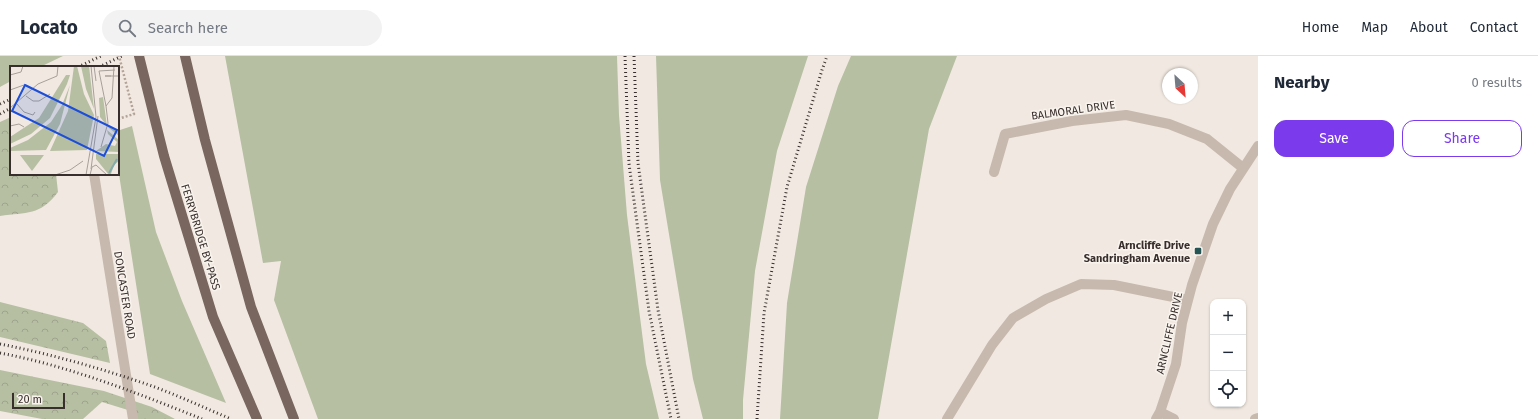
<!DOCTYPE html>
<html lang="en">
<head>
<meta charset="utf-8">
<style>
	body { margin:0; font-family:"Fira Sans",sans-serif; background:#f2f2f3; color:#1f2937 }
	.controls { position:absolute; right:12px; bottom:12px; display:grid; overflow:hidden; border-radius:8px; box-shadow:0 1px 3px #0004 }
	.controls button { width:36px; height:36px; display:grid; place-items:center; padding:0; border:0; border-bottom:1px solid #e0e1e3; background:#fff; color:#1f2937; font:20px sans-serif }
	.compass { position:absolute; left:1162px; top:12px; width:36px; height:36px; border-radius:50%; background:#fff; box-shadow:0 1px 3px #0004; rotate:154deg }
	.scale { position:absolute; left:12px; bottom:10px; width:53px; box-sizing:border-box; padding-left:4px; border:2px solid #382f2c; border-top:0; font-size:11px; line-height:14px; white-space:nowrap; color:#382f2c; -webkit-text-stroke:3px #f9f3ee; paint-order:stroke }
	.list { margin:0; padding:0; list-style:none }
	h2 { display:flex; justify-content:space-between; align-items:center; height:52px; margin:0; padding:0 16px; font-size:17px }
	h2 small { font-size:13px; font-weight:400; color:#747a83 }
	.actions { display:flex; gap:8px; padding:12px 16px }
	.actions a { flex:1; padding:9px 0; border:1px solid #7c3aed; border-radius:12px; text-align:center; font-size:14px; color:#7c3aed }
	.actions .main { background:#7c3aed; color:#fff }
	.icon { flex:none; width:22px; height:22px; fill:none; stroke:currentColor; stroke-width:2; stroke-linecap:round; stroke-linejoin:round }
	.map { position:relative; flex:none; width:1258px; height:363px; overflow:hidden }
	header { display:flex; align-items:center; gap:24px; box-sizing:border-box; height:56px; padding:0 20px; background:#fff; border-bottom:1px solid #e0e1e3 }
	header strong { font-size:19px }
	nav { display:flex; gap:22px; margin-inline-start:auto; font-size:14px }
	.search { width:280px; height:36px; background:#f2f2f3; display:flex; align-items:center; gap:10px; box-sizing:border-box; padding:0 14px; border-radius:22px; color:#747a83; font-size:15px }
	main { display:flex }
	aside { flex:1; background:#fff }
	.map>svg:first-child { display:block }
	.grass { fill:#b7bfa3 }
	.forest { fill:url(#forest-crowns) }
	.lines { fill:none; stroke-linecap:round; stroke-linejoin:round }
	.path { stroke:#b4a398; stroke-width:2.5; stroke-dasharray:2 2; stroke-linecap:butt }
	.street { stroke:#c8b9ae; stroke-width:10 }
	.primary { stroke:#78665f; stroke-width:10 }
	.rail { stroke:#382f2c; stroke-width:3; stroke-dasharray:1 3; stroke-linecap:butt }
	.poi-dot { fill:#255455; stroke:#f9f3ee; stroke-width:1.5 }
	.labels { text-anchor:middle; stroke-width:3; stroke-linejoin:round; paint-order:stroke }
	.street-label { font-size:11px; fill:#382f2c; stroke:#f9f3ee }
	.poi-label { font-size:11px; font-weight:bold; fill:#382f2c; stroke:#f9f3ee; text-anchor:end }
	.inset-river { fill:none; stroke:#83abab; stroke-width:2 }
	.inset-road { fill:none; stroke:#a79f99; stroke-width:1 }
	.view { fill:#1d4ed8; fill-opacity:0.15; stroke:#1d4ed8; stroke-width:2 }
	.inset-edge { fill:none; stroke:#382f2c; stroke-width:2 }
</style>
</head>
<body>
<header>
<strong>Locato</strong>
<div class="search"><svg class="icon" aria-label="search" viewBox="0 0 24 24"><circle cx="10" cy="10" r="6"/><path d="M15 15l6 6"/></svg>Search here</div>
<nav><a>Home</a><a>Map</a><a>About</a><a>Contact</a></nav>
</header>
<main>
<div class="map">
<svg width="1258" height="363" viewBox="0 0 1258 363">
	<defs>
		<pattern id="forest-crowns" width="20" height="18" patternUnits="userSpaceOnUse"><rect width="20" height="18" fill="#b7bfa3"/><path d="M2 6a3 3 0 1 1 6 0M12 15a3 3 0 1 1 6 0" fill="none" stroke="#9ea48c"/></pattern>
	</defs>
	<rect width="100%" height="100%" fill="#f1e9e1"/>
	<!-- grass -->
	<path class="grass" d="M0,0h63l-23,11h-29v14l-11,6z
		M225,0h392l2,59 8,100 19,149 13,55h-341l-44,-119 7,-39 -18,2z
		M656,0h152l-31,95 -22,120 -12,129v19h-40l-10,-40 -33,-199z
		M851,0h106l-28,73 -51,290h-98l7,-116 19,-116 32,-101z
		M132,70l24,106 26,69 44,102 -76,-29 -32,-206v-33l2,-5z"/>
	<!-- forest -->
	<path class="forest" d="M11,61v57h45l2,18c-18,24 -31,20 -58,24v-94z
		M0,246l83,21 23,18 4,22 -110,-26z
		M0,314l104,21 48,16 23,12h-42l-2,-8 -29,-9 -19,17h-41l-42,-8z"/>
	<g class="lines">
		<!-- path -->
		<path class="path" d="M118,63l16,-5 -15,-58"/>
		<!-- street -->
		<path class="street" d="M994,116l11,-38 67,-13 54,-6 43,9 38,15 36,29
			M94,118l39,245
			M1160,356l14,7
			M947,363l45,-74 21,-27 33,-19 35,-15 33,1 74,15
			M1156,363l4,-7 16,-48 6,-41 10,-38 21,-61 17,-35 28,-43
			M1255,363l3,-1"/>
		<!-- primary -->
		<path class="primary" d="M139,0l25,100 49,161 44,102
			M185,0l20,84 46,167 43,112"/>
		<!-- rail -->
		<path class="rail" d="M625,0l4,108 20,147 22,108
			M634,0l4,107 20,147 21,109
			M78,11l23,-11
			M99,11l23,-11
			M0,48l11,-5
			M0,58l11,-6
			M0,288c51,10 103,25 152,42 27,10 53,22 79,33
			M0,297c69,13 137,40 202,66
			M757,363l7,-106 23,-126 35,-117 5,-14"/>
	</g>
	<!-- markers -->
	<rect class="poi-dot" x="1194" y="191" width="8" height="8" rx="2"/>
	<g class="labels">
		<!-- street labels -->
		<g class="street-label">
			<text transform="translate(1073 54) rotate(-8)" y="4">BALMORAL DRIVE</text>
			<text transform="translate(201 181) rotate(73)" y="4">FERRYBRIDGE BY-PASS</text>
			<text transform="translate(125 239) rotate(81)" y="4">DONCASTER ROAD</text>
			<text transform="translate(1169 277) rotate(-77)" y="4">ARNCLIFFE DRIVE</text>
		</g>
		<!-- poi labels -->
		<g class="poi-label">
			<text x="1190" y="193">Arncliffe Drive<tspan x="1190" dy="13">Sandringham Avenue</tspan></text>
		</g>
	</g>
	<!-- overview -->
	<g transform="translate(10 10)">
		<rect width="109" height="109" fill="#f1e9e1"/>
		<path d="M64,0h3l7,28 10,21 -7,35 -37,1 18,-40zM71,0h8l5,43 -8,-20zM56,9h4l-3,9 -17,34 -19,16 -21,10v-7l29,-19zM60,19l-10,39 -14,26 -36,1v-3l18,-8 23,-18 11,-17zM86,88h23v7l-5,4 -3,9 -2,1 -13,-16zM10,89h24l-12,16z" fill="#b7bfa3"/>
		<path d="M93,31l4,29 12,6v4l-10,-8 -9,-11 -1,-19zM97,64l12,10v12l-23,-1 10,-7 9,2 2,-4 -9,-8z" fill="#b7bfa3"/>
		<path class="inset-river" d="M99,107l8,-14"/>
		<path class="inset-road" d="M84,0l2,15M0,9l11,-3 2,-6M101,10h-6h14M0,24l14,-5 8,4M16,30l7,5h6l11,-7M7,38l7,8 9,3 2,-3M96,40l-7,-35 16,-1M0,42l28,-24 19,-8 1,-10M0,60l9,-2 5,3M91,81l7,-24 -2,-17 6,-8 2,-32M81,103l7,-53M45,109l15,-5 13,-9M76,109l10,-58 -5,-51M80,109l2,-8 4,-2 11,10"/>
		<path class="view" d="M15,19l92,45 -13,26 -92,-45z"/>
		<rect width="109" height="109" class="inset-edge"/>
	</g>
</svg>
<div class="controls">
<button>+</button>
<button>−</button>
<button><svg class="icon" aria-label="locate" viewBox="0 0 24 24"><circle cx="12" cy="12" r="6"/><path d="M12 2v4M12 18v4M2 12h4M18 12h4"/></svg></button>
</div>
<svg class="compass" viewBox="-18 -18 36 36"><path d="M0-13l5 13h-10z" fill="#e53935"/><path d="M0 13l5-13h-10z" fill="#747a83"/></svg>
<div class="scale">20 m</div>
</div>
<aside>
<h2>Nearby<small>0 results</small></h2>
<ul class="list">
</ul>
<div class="actions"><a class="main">Save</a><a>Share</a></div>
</aside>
</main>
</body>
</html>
